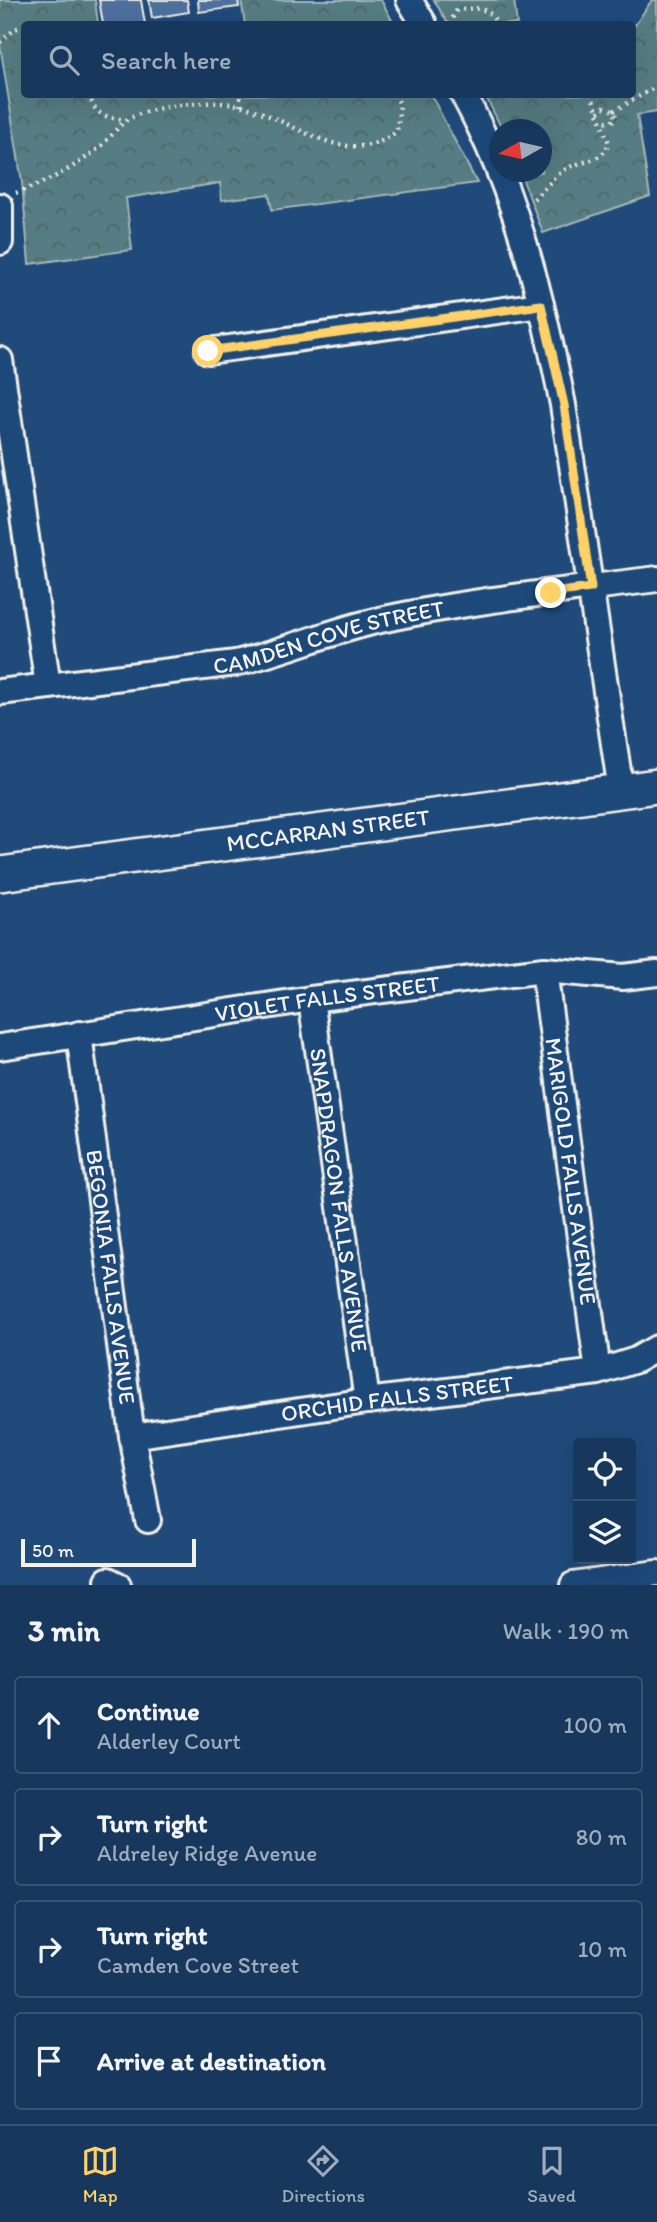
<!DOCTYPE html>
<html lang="en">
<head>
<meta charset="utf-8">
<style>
	body { margin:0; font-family:Itim,sans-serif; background:#244365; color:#f1f3f6 }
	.controls { position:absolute; right:21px; bottom:21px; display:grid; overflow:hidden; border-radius:7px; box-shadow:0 7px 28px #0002 }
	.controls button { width:63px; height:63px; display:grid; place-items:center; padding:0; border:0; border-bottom:2px solid #365272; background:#17385c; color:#f1f3f6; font:35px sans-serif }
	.compass { position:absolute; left:489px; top:119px; width:63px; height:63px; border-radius:50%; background:#17385c; box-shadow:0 7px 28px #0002; rotate:262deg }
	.scale { position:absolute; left:21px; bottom:18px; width:175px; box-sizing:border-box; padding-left:7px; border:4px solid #f4f1e8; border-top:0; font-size:19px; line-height:24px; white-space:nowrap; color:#f4f1e8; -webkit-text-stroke:5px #1f4a7a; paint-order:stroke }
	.stop { position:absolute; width:21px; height:21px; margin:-16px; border:5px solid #ffd166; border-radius:50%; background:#fff }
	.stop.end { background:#ffd166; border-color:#fff; box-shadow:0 2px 7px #0008 }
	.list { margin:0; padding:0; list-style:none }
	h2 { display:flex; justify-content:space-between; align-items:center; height:91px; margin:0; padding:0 28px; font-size:30px }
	h2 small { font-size:23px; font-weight:400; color:#9eacbb }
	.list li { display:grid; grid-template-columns:46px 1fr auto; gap:21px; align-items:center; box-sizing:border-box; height:98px; margin:0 14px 14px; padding:0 14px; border:2px solid #365272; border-radius:7px }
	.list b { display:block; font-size:26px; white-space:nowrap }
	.list p { margin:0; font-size:23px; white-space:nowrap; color:#9eacbb }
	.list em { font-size:23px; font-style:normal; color:#9eacbb }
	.icon { flex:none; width:38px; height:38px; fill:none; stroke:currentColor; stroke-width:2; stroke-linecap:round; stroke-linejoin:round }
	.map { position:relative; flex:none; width:657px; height:1585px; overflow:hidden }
	.search { position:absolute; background:#17385c; box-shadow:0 7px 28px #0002; left:21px; right:21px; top:21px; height:77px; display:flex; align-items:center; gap:18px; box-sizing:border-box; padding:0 24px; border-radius:7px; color:#9eacbb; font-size:26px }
	.sheet { height:539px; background:#17385c }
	nav { display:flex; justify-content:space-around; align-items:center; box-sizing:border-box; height:98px; border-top:2px solid #365272; background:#17385c; font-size:19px; color:#9eacbb }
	nav a { display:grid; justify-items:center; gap:4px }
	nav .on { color:#ffd166 }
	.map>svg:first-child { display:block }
	.forest { fill:url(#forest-crowns); stroke:#a6b7b6; stroke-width:2 }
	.building { fill:#4e709f; stroke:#f4f1e8; stroke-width:2 }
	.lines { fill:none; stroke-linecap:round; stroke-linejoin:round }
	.street-casing { stroke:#f4f1e8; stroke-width:30 }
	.secondary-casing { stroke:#f4f1e8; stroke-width:38 }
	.path { stroke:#f4f1e8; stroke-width:4.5; stroke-dasharray:2 5; stroke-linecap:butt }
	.street { stroke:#1f4a7a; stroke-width:24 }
	.secondary { stroke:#1f4a7a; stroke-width:33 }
	.route { stroke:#ffd166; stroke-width:9 }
	.labels { text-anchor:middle; stroke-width:5; stroke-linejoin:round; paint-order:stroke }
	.street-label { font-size:23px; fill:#f4f1e8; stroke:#1f4a7a }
</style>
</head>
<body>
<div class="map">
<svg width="657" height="1585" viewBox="0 0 657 1585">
	<defs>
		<pattern id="forest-crowns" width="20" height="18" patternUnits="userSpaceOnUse" patternTransform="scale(1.75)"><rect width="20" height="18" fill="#577d83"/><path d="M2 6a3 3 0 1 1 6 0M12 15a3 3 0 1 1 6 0" fill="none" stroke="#516568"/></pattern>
	</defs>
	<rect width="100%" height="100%" fill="#1f4a7a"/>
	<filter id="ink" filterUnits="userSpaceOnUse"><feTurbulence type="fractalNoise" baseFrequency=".0143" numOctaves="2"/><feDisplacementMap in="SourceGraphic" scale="14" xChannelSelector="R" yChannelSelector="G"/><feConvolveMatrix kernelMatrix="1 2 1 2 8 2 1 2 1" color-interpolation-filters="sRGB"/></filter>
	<g filter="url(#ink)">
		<!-- forest -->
		<path class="forest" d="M0,0h95l3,24h-74v70l407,1 46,88 -205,27 -3,-16 -47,6 -2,-17 -94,15 6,52 -103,14 -7,-82 -22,-137z
			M241,0h140l13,24h-149z
			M434,0h80l3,24h-69z
			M652,0h5v112l-20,3 13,81 -107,37 -23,-61h22v-42l-40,-1 -17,-34 147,-1 1,-66z"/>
		<!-- building -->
		<path class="building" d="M99,0h42l4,24h-42z
			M149,0h38l2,12 -37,6z
			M198,0h40l1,7 -40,5z"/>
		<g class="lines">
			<!-- street casing -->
			<g class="street-casing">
				<g id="street">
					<path d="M409,0l15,24"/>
					<path d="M463,94c53,97 79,204 100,311l58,386"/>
					<path d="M0,206v36"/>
					<path d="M208,351l333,-46"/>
					<path d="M0,360l48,326"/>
					<path id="s1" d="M0,692l236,-29c49,-12 95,-32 144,-43 91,-20 185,-29 277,-41"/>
					<path id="s2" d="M544,970l54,402"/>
					<path id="s3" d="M311,999l56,402"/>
					<path id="s4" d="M79,1034l53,402 16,84"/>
					<path id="s5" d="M0,1047l311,-48 233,-29 79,7 34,-4"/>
					<path id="s6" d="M132,1436l235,-35 231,-29 38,-12 21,-12"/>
					<path d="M108,1580l10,5"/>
					<path d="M573,1585l84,-12"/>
				</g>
			</g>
			<!-- secondary casing -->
			<g class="secondary-casing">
				<g id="secondary">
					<path id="s7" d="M0,874l657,-88"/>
				</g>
			</g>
			<!-- path -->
			<path class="path" d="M29,24h24
				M449,24l8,-14c19,-2 31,-5 40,14
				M0,42l15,-13 9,-3
				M90,94c2,21 18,24 36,26
				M240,106v-12
				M614,111l43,-25
				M599,112l5,-5 10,4 2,6 -4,5 -9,-1
				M16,193c32,-11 58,-25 84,-46 9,-8 17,-20 27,-27 22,-14 79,-20 105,-16 53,7 112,71 165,27l3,-27 -6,-10
				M534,199c9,-9 18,-20 29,-28 16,-12 38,-6 46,-28l-18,-49"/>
			<!-- street -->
			<use href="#street" class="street"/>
			<!-- secondary -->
			<use href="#secondary" class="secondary"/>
		</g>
	</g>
	<g class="lines" filter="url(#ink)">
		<!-- route -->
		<path class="route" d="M208,351l333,-46 23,100 27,183 -40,5"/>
	</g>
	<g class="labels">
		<!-- street labels -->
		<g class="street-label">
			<text dy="8" stroke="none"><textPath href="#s1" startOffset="334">CAMDEN COVE STREET</textPath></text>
			<text dy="8" stroke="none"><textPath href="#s7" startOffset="331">MCCARRAN STREET</textPath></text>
			<text dy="8" stroke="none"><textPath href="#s5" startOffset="331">VIOLET FALLS STREET</textPath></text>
			<text dy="8" stroke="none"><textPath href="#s2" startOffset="203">MARIGOLD FALLS AVENUE</textPath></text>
			<text dy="8" stroke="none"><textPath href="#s3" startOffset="203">SNAPDRAGON FALLS AVENUE</textPath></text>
			<text dy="8" stroke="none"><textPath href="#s4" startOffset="245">BEGONIA FALLS AVENUE</textPath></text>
			<text dy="8" stroke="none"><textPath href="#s6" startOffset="268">ORCHID FALLS STREET</textPath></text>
		</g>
	</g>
</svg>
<div class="controls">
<button><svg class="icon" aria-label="locate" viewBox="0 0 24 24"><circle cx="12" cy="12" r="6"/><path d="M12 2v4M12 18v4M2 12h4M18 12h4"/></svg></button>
<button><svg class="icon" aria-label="layers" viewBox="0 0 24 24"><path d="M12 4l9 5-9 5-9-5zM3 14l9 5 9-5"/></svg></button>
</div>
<svg class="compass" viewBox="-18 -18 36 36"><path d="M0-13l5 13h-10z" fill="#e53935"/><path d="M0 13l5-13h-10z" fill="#9eacbb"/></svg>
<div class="scale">50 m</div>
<div class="stop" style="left:208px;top:351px"></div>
<div class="stop end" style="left:551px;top:593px"></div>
<div class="search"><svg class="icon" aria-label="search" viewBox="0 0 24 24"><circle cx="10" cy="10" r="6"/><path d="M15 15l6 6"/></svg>Search here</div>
</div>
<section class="sheet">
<h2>3 min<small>Walk · 190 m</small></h2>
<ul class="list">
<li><svg class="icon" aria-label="ahead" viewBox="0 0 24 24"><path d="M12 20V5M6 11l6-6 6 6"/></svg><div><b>Continue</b><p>Alderley Court</p></div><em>100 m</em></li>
<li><svg class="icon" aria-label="right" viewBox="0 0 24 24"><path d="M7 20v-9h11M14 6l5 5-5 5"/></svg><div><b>Turn right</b><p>Aldreley Ridge Avenue</p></div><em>80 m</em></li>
<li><svg class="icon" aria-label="right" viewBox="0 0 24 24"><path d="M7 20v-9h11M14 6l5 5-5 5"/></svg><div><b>Turn right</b><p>Camden Cove Street</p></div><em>10 m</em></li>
<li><svg class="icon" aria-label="arrive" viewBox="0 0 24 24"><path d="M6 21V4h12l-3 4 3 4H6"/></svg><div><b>Arrive at destination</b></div></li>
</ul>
</section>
<nav>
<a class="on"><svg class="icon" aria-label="map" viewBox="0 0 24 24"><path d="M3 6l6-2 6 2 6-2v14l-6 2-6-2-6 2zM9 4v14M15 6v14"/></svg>Map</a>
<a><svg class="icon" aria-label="directions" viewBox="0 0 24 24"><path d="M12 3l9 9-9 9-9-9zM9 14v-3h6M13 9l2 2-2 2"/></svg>Directions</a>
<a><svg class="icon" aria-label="saved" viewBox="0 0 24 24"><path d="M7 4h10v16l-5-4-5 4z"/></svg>Saved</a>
</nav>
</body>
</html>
